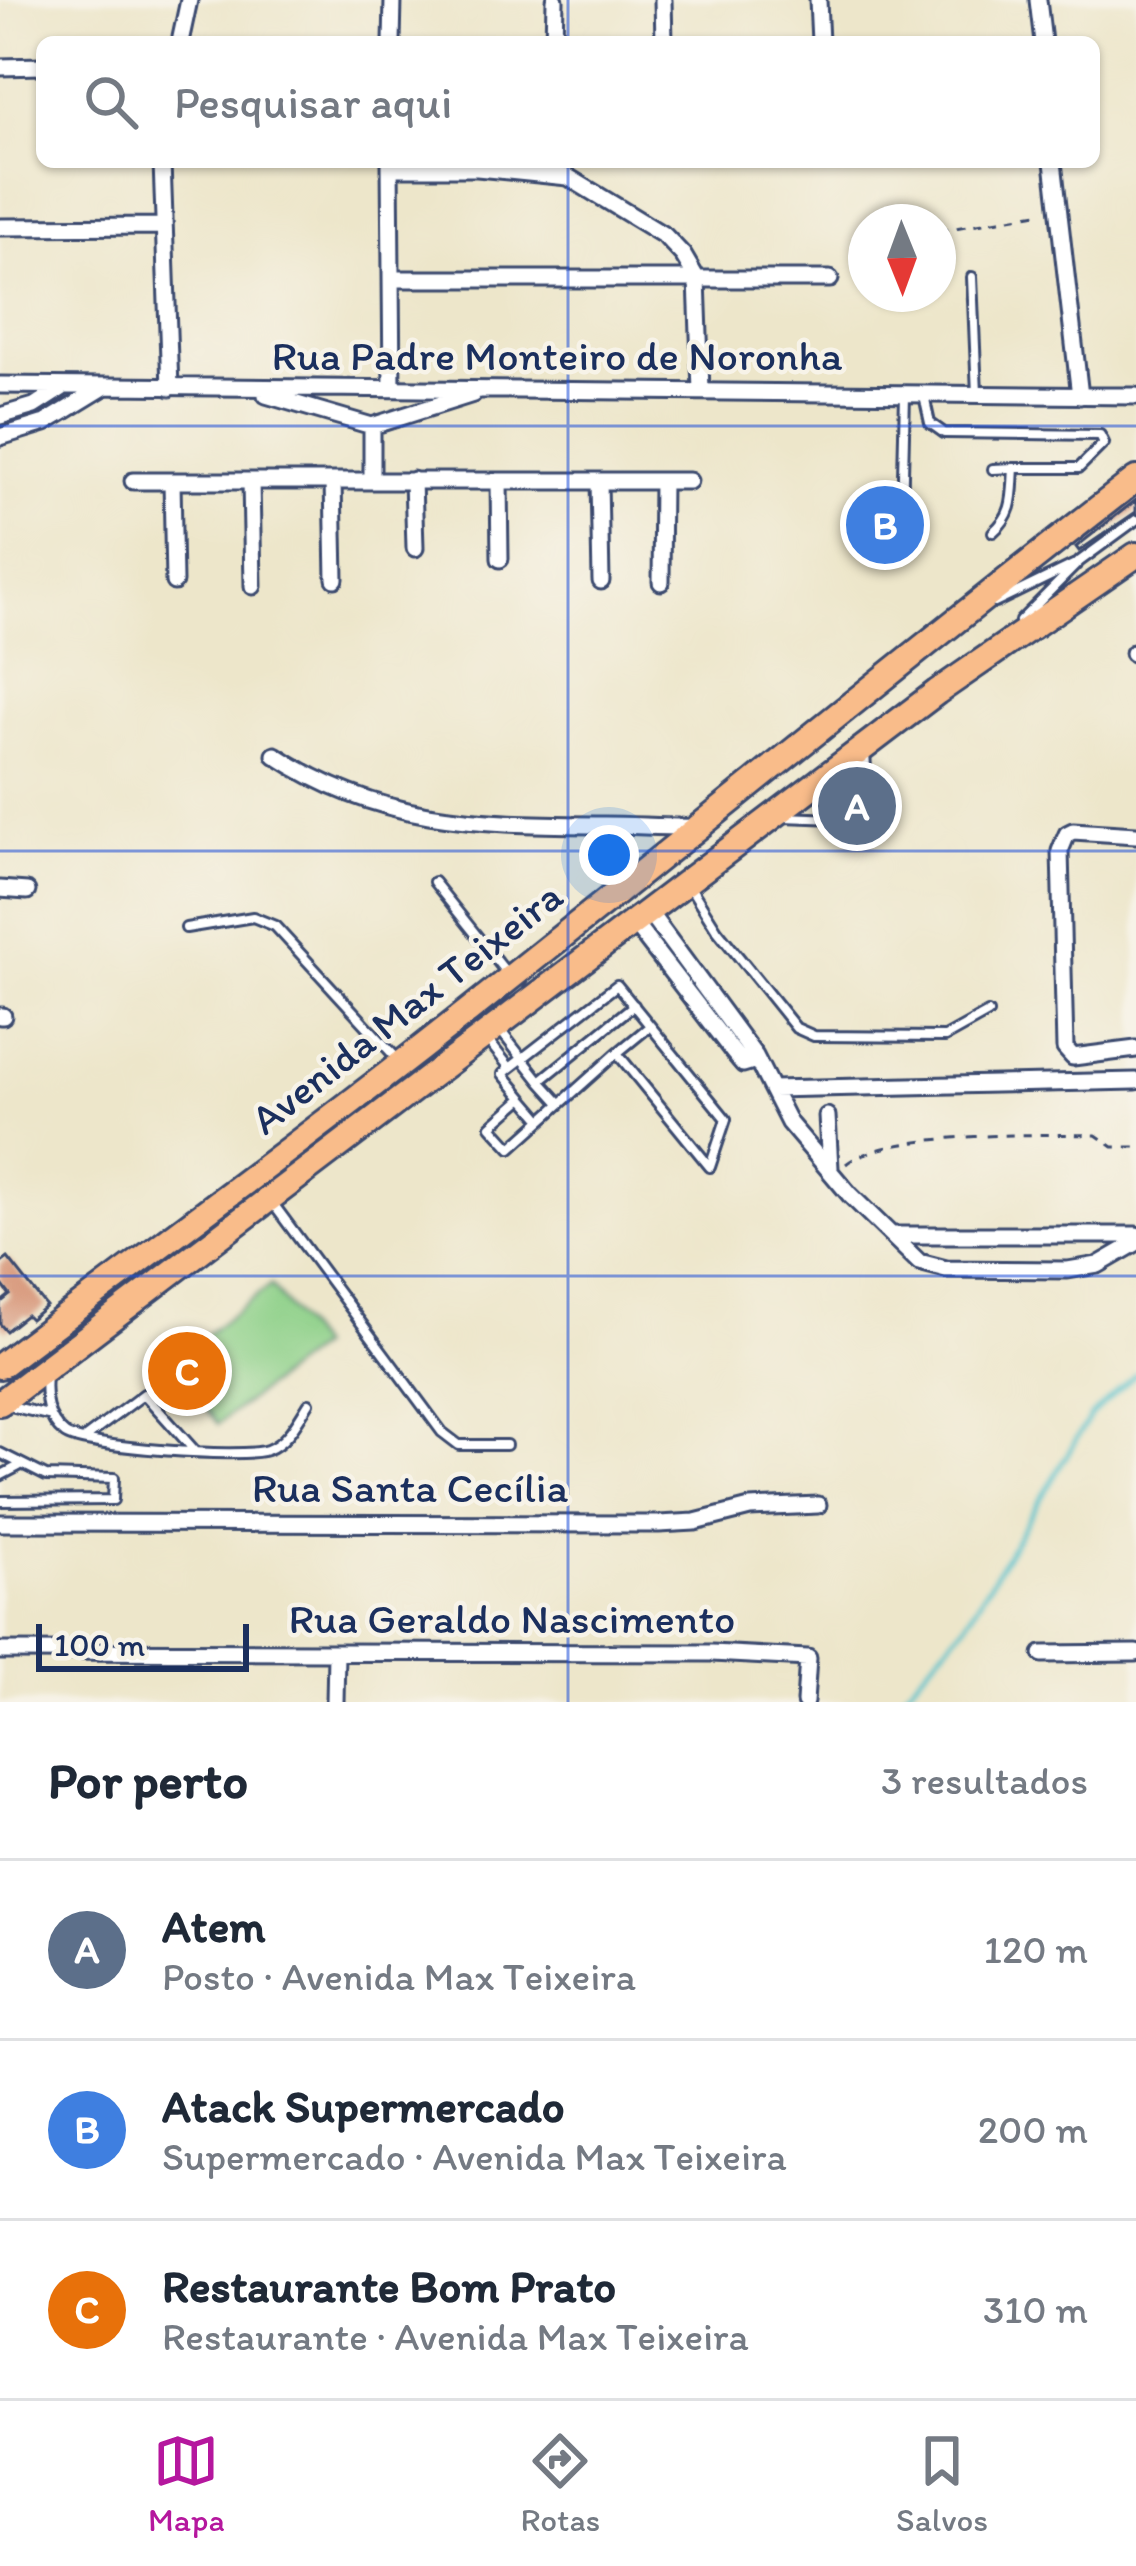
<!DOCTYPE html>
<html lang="pt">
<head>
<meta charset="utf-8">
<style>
	body { margin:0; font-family:Itim,sans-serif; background:#f2f2f3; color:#1f2937 }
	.compass { position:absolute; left:848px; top:204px; width:108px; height:108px; border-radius:50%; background:#fff; box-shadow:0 3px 9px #0004; rotate:179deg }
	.scale { position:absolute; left:36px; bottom:30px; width:213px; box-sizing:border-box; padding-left:12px; border:6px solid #1b2f5e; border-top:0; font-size:33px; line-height:42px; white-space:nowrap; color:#1b2f5e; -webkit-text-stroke:9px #f7f3e8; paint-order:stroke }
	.you { position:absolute; left:609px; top:855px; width:42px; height:42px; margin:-30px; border:9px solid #fff; border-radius:50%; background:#1a73e8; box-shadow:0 0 0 18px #1a73e833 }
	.badge { display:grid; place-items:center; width:78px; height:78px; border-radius:50%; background:#b5179e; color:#fff; font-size:39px; font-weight:700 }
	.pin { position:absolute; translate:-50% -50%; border:6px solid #fff; box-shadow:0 3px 12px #0006 }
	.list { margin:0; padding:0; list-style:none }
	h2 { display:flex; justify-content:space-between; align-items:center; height:156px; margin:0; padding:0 48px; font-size:51px }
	h2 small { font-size:39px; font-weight:400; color:#747a83 }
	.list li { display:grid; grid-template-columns:78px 1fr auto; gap:36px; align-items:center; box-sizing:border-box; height:180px; padding:0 48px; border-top:3px solid #e0e1e3 }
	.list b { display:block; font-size:45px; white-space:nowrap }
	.list p { margin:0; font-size:39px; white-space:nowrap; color:#747a83 }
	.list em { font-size:39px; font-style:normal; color:#747a83 }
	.icon { flex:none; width:66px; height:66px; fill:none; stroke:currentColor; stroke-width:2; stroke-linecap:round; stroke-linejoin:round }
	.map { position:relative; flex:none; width:1136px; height:1702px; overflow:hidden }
	.search { position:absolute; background:#fff; box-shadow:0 3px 9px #0004; left:36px; right:36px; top:36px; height:132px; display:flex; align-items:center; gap:30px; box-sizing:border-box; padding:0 42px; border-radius:18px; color:#747a83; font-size:45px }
	.sheet { height:696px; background:#fff }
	nav { display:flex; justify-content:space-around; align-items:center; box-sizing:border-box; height:168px; border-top:3px solid #e0e1e3; background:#fff; font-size:33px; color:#747a83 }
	nav a { display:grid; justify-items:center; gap:6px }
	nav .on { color:#b5179e }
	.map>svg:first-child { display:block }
	.pitch { fill:#8dd088; stroke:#548073; stroke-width:3 }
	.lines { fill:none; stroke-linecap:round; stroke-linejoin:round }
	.stream { stroke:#55c2cc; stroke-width:4.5 }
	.building { fill:#d69375 }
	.service-casing { stroke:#3a4a6e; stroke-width:14 }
	.minor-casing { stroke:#3a4a6e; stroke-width:21 }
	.primary-casing { stroke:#3a4a6e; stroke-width:30 }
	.path { stroke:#3a4a6e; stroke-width:3; stroke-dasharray:9 9; stroke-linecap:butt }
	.service { stroke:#fff; stroke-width:8 }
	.minor { stroke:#fff; stroke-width:15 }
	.primary { stroke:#f9bc8a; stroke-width:24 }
	.grid { fill:none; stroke:#1d4ed8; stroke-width:3; stroke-opacity:0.55 }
	.labels { text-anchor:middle; stroke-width:9; stroke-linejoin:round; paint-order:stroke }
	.street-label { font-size:42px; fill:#1b2f5e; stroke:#f7f3e8 }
</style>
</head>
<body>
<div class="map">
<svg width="1136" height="1702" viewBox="0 0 1136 1702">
	<rect width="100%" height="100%" fill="#f7f3e8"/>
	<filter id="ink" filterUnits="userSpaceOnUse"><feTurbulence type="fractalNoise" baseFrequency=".00833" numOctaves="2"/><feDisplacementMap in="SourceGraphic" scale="24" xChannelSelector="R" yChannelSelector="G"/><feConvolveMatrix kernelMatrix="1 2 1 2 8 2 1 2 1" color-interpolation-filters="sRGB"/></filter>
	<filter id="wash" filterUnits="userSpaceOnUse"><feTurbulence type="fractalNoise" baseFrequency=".004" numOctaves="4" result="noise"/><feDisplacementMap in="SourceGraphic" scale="48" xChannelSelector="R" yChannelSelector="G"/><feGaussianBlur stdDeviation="2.7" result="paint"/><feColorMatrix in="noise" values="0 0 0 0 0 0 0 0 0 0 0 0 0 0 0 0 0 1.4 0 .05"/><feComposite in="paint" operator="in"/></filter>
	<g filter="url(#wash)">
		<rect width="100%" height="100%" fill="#ede6ca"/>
		<!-- pitch -->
		<path class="pitch" d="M271,1285l47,62 -100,77 -48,-62z"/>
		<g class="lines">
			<!-- stream -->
			<path class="stream" d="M896,1702l68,-76 127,-211 45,-41"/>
		</g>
		<g id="blocks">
			<!-- building -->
			<path class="building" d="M1136,500v12l-57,39 -3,-4z
				M857,777l2,14 -25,20 -7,-9z
				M884,790l-1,40 -32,1 -6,-7z
				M8,1258l38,48 -16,13 -4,-4 -20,16 -6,-7v-21l10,-8 -10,-13v-18z"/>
		</g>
	</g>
	<g filter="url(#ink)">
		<use href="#blocks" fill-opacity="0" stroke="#3a4a6e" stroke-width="3"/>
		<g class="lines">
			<!-- service casing -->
			<g class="service-casing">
				<path id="service" d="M972,277l5,117
					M924,396l6,27 14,10 156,2 4,8 -25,25h-65c-2,27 1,45 -21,64
					M993,469l21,-1
					M901,555l4,-160
					M995,603l78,-38
					M1020,621l60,-60 56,-41
					M783,817l55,2 30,-24 -3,-41
					M434,882l75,94
					M690,887l27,43 79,98 18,8 131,1 43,-24
					M186,928l67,-11 22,9 125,136
					M500,1030l40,51
					M486,1038l24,30 -7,6 20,24 -32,28 20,22 106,-95 93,114 16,-48 -109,-134 -107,83
					M617,1053l33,-27
					M523,1098l18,21
					M559,1102l-19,-21 94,-76
					M271,1201l171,231 17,13h47
					M46,1375c-2,22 0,44 19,59 17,13 179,25 202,16 20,-7 31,-30 42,-47
					M10,1406l38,9
					M84,1439l60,-45 51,57
					M0,1453l46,23 68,2 -1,22 -113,1
					M0,1476l19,-10"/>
			</g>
			<!-- minor casing -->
			<g class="minor-casing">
				<path id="minor" d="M663,0l1,42
					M818,0l2,42
					M1038,0l5,42
					M180,42l9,-42
					M392,42l1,-42
					M554,42l1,-42
					M0,67l42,-1
					M162,162l8,226
					M390,162l2,227
					M1053,162l27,234
					M390,168h87l91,9 97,59 18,19 14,24 4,112
					M0,227l162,-1
					M393,279h437
					M0,385l1136,11
					M266,395l106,31 101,-32
					M0,416l34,-10 28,-18
					M0,437l45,-14 59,-36
					M372,480v-54
					M413,480l2,68
					M133,481h556
					M172,481l2,101
					M251,481l2,105
					M333,481l2,98
					M499,481l1,78
					M599,481l2,100
					M661,582l1,-101
					M1133,653h3
					M275,755c106,70 207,69 330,70 31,0 61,3 92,2
					M1136,835l-63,-4 -6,3 -7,17 5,197 8,9 63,-8
					M0,889l27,2
					M648,911l107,145 34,67 61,72 69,67 27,7 122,1 30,-5 38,-22
					M633,922l100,130 10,12 10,-3 2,-5
					M0,1016h3
					M772,1089l364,-8
					M827,1116l3,52
					M891,1235h245
					M0,1523l659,1 36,-2 55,-14 68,-3
					M0,1651l712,2 96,5 -3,44
					M1042,1654l94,-1
					M335,1702l1,-48"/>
			</g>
			<!-- primary casing -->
			<g class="primary-casing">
				<path id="primary" d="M0,1366c140,-106 281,-209 420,-317 240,-188 474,-383 716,-570
					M0,1403l937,-711 199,-137"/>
			</g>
			<!-- path -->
			<path class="path" d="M939,231l104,-19
				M846,1164c39,-32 196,-30 250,-29l17,12h23"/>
			<!-- service -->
			<use href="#service" class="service"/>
			<!-- minor -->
			<use href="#minor" class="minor"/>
			<!-- primary -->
			<use href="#primary" class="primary"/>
		</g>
	</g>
	<!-- grid -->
	<path class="grid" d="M568,0v42M568,162v1540M0,426h1136M0,851h1136M0,1276h1136"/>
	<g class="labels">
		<!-- street labels -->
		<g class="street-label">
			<text x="557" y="370">Rua Padre Monteiro de Noronha</text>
			<text transform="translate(406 1007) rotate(-38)" y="15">Avenida Max Teixeira</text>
			<text x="410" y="1502">Rua Santa Cecília</text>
			<text x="512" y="1633">Rua Geraldo Nascimento</text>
		</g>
	</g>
</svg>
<svg class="compass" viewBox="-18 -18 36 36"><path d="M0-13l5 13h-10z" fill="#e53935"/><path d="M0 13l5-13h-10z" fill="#747a83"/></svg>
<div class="scale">100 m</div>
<div class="you"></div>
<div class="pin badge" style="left:857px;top:806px;background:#5c6f8a">A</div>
<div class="pin badge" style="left:885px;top:525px;background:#3f7fe0">B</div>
<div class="pin badge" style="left:187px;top:1371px;background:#e8710a">C</div>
<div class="search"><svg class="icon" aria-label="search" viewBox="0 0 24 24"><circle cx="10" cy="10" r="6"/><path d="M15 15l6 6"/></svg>Pesquisar aqui</div>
</div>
<section class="sheet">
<h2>Por perto<small>3 resultados</small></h2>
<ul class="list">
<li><span class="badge" style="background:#5c6f8a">A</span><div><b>Atem</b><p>Posto · Avenida Max Teixeira</p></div><em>120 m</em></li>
<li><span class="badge" style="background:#3f7fe0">B</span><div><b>Atack Supermercado</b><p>Supermercado · Avenida Max Teixeira</p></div><em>200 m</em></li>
<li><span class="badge" style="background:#e8710a">C</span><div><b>Restaurante Bom Prato</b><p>Restaurante · Avenida Max Teixeira</p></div><em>310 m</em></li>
</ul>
</section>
<nav>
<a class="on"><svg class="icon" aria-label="map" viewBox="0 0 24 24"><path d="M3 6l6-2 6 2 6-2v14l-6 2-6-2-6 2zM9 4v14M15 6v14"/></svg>Mapa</a>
<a><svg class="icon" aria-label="directions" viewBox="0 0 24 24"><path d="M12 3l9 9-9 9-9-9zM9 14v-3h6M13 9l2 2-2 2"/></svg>Rotas</a>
<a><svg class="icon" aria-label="saved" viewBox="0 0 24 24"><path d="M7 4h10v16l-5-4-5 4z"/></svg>Salvos</a>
</nav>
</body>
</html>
